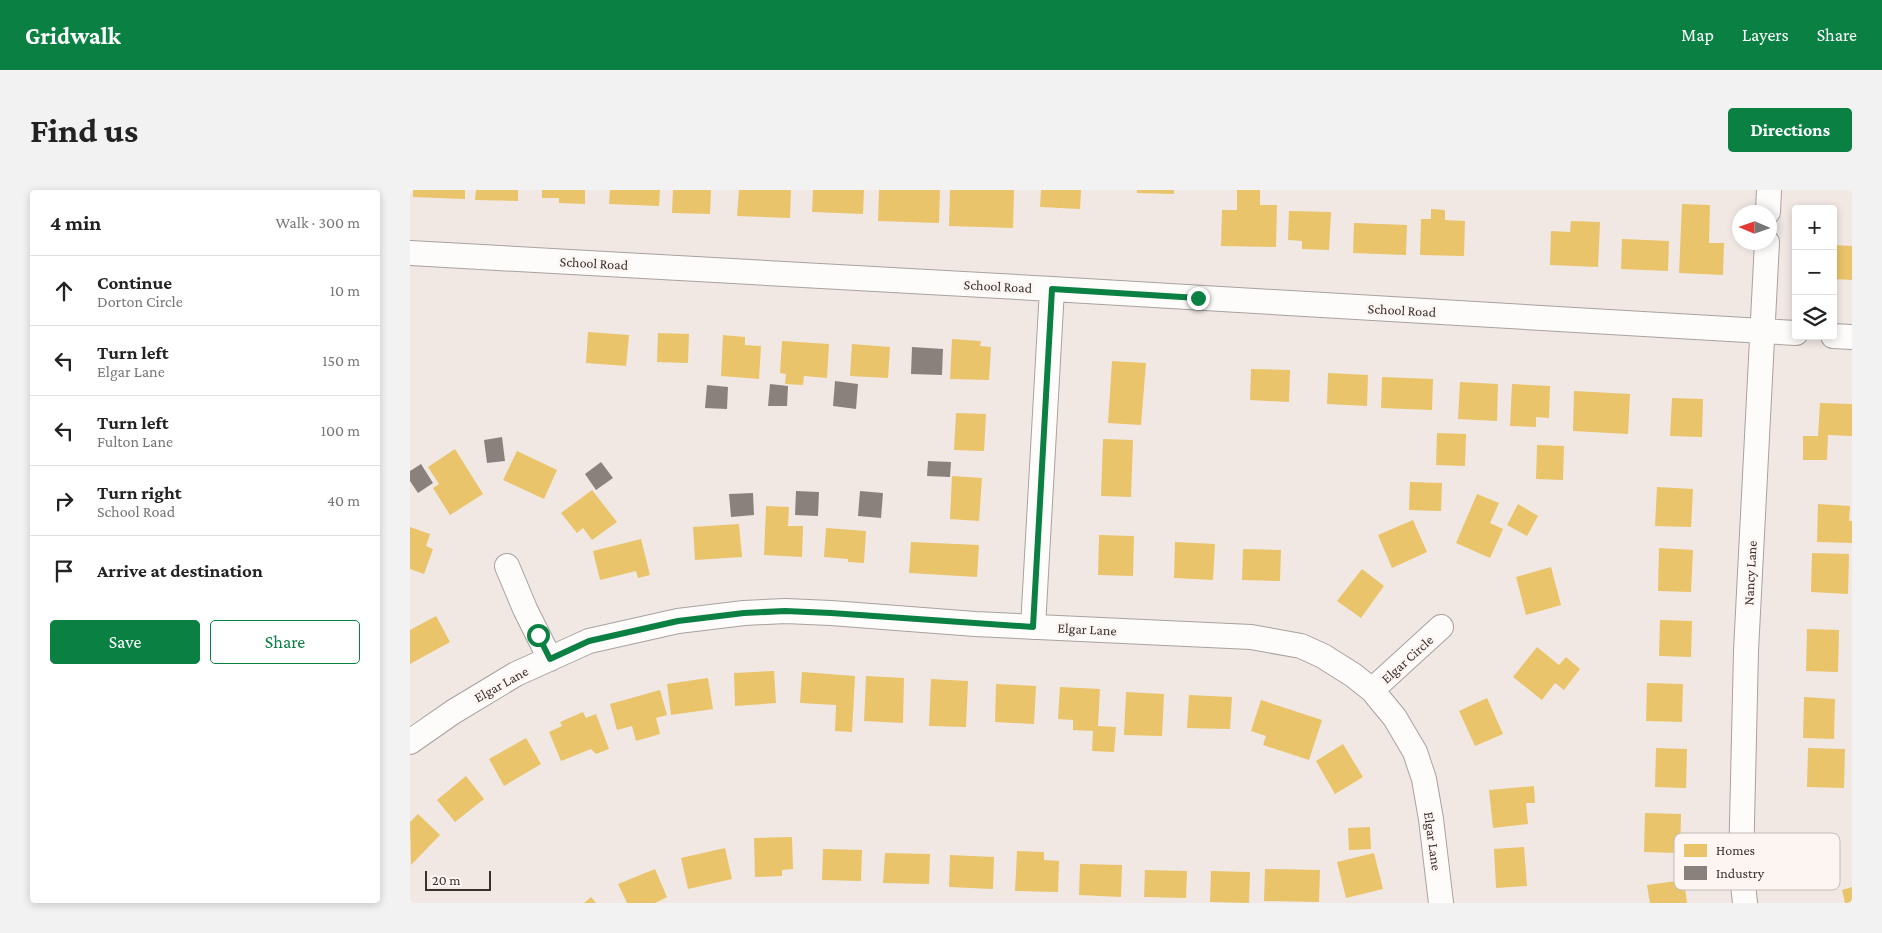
<!DOCTYPE html>
<html lang="en">
<head>
<meta charset="utf-8">
<style>
	body { margin:0; font-family:"Crimson Pro",serif; background:#f2f2f2; color:#222 }
	.controls { position:absolute; right:15px; top:15px; display:grid; overflow:hidden; border-radius:5px; box-shadow:0 2px 8px #0003 }
	.controls button { width:45px; height:45px; display:grid; place-items:center; padding:0; border:0; border-bottom:1px solid #e0e0e0; background:#fff; color:#222; font:25px sans-serif }
	.compass { position:absolute; left:1322px; top:15px; width:45px; height:45px; border-radius:50%; background:#fff; box-shadow:0 2px 8px #0003; rotate:272deg }
	.scale { position:absolute; left:15px; bottom:12px; width:66px; box-sizing:border-box; padding-left:5px; border:2px solid #38312e; border-top:0; font-size:14px; line-height:18px; white-space:nowrap; color:#38312e; -webkit-text-stroke:4px #fdf5f2; paint-order:stroke }
	.stop { position:absolute; width:15px; height:15px; margin:-11px; border:4px solid #0b8043; border-radius:50%; background:#fff }
	.stop.end { background:#0b8043; border-color:#fff; box-shadow:0 1px 5px #0008 }
	.list { margin:0; padding:0; list-style:none }
	h2 { display:flex; justify-content:space-between; align-items:center; height:65px; margin:0; padding:0 20px; font-size:21px }
	h2 small { font-size:16px; font-weight:400; color:#767676 }
	.list li { display:grid; grid-template-columns:32px 1fr auto; gap:15px; align-items:center; box-sizing:border-box; height:70px; padding:0 20px; border-top:1px solid #e0e0e0 }
	.list b { display:block; font-size:19px; white-space:nowrap }
	.list p { margin:0; font-size:16px; white-space:nowrap; color:#767676 }
	.list em { font-size:16px; font-style:normal; color:#767676 }
	.actions { display:flex; gap:10px; padding:15px 20px }
	.actions a { flex:1; padding:11px 0; border:1px solid #0b8043; border-radius:5px; text-align:center; font-size:18px; color:#0b8043 }
	.actions .main { background:#0b8043; color:#fff }
	.icon { flex:none; width:28px; height:28px; fill:none; stroke:currentColor; stroke-width:2; stroke-linecap:round; stroke-linejoin:round }
	.map { position:relative; flex:none; width:1442px; height:713px; overflow:hidden; border-radius:5px }
	header { display:flex; align-items:center; gap:30px; box-sizing:border-box; height:70px; padding:0 25px; background:#0b8043; color:#fff }
	header strong { font-size:24px }
	nav { display:flex; gap:28px; margin-inline-start:auto; font-size:18px }
	.intro { display:flex; align-items:center; justify-content:space-between; box-sizing:border-box; height:120px; padding:0 30px }
	h1 { margin:0; font-size:35px }
	.button { padding:12px 22px; border-radius:5px; background:#0b8043; color:#fff; font-size:18px; font-weight:700 }
	main { display:flex; gap:30px; padding:0 30px }
	aside { flex:1; background:#fff; border-radius:5px; box-shadow:0 2px 8px #0003 }
	.map>svg:first-child { display:block }
	.homes { fill:#e9c46a }
	.industry { fill:#8a817c }
	.lines { fill:none; stroke-linecap:round; stroke-linejoin:round }
	.minor-casing { stroke:#a8a19e; stroke-width:26 }
	.minor { stroke:#fdfcfb; stroke-width:24 }
	.route { stroke:#0b8043; stroke-width:6 }
	.labels { text-anchor:middle; stroke-width:5; stroke-linejoin:round; paint-order:stroke }
	.street-label { font-size:14px; fill:#38312e; stroke:#fdf5f2 }
	.key { fill:#fdf5f2; stroke:#c2bab7; stroke-width:1 }
	.key-label { font-size:14px; fill:#38312e }
</style>
</head>
<body>
<header>
<strong>Gridwalk</strong>
<nav><a>Map</a><a>Layers</a><a>Share</a></nav>
</header>
<div class="intro"><h1>Find us</h1><a class="button">Directions</a></div>
<main>
<aside>
<h2>4 min<small>Walk · 300 m</small></h2>
<ul class="list">
<li><svg class="icon" aria-label="ahead" viewBox="0 0 24 24"><path d="M12 20V5M6 11l6-6 6 6"/></svg><div><b>Continue</b><p>Dorton Circle</p></div><em>10 m</em></li>
<li><svg class="icon" aria-label="left" viewBox="0 0 24 24"><path d="M17 20v-9H6M10 6l-5 5 5 5"/></svg><div><b>Turn left</b><p>Elgar Lane</p></div><em>150 m</em></li>
<li><svg class="icon" aria-label="left" viewBox="0 0 24 24"><path d="M17 20v-9H6M10 6l-5 5 5 5"/></svg><div><b>Turn left</b><p>Fulton Lane</p></div><em>100 m</em></li>
<li><svg class="icon" aria-label="right" viewBox="0 0 24 24"><path d="M7 20v-9h11M14 6l5 5-5 5"/></svg><div><b>Turn right</b><p>School Road</p></div><em>40 m</em></li>
<li><svg class="icon" aria-label="arrive" viewBox="0 0 24 24"><path d="M6 21V4h12l-3 4 3 4H6"/></svg><div><b>Arrive at destination</b></div></li>
</ul>
<div class="actions"><a class="main">Save</a><a>Share</a></div>
</aside>
<div class="map">
<svg width="1442" height="713" viewBox="0 0 1442 713">
	<rect width="100%" height="100%" fill="#f1e8e4"/>
	<!-- homes -->
	<path class="homes" d="M3,0h52v9l-52,-2z
		M66,0h42v11l-43,-1z
		M132,0h43v14l-26,-1v-5h-17z
		M200,0h50l-1,16 -50,-2z
		M263,0h38l-1,24 -38,-1z
		M329,0h52l-1,28 -53,-2z
		M403,0h51l-1,24 -51,-2z
		M469,0h61l-1,33 -61,-2z
		M540,0h64l-1,38 -64,-2z
		M631,0h40l-1,19 -40,-2z
		M727,0h37v4l-37,-1z
		M827,0h23v15h17l-1,42 -55,-1 1,-36h15z
		M1272,14l28,1 -1,38h15l-1,32 -44,-2z
		M1021,19l14,1v10l20,1 -1,35 -44,-1 1,-36h10z
		M879,21l42,1 -2,38 -27,-1v-8l-14,-1z
		M1161,31l29,1 -2,45 -48,-2 1,-34 19,1z
		M944,33l53,2 -1,30 -53,-2z
		M1212,49l47,2 -1,30 -47,-2z
		M1423,55l19,1v34l-19,-1z
		M178,142l41,3 -3,31 -40,-3z
		M248,143l31,1 -1,29 -31,-1z
		M313,145l22,2v8l16,1 -2,33 -38,-3z
		M542,149l29,2 -1,5 11,1 -2,33 -39,-1z
		M372,151l47,3 -2,34 -23,-2 -1,9 -18,-1 1,-10 -6,-1z
		M442,154l38,3 -2,31 -38,-2z
		M702,171l34,2 -5,62 -33,-2z
		M841,179l39,1 -1,32 -39,-2z
		M918,183l40,2 -1,31 -40,-2z
		M972,187l51,2 -1,31 -51,-2z
		M1050,192l38,2 -1,37 -39,-2z
		M1102,194l38,2 -1,32 -13,-1v10l-26,-1z
		M1164,201l56,3 -2,40 -55,-3z
		M1262,208l31,1 -1,38 -32,-1z
		M1410,213l32,1v32l-24,-1 -1,25h-24v-24h15z
		M546,223l30,1 -2,37 -30,-1z
		M1027,243l29,1 -1,32 -29,-1z
		M693,249l30,1 -2,57 -30,-1z
		M1127,255l27,1 -1,34 -27,-1z
		M45,259l28,45 -33,21 -17,-27 6,-4 -11,-17z
		M107,261l40,19 -13,29 -41,-19z
		M542,286l30,2 -3,43 -29,-2z
		M1000,292l32,1 -1,28 -32,-1z
		M1247,297l36,2 -2,38 -36,-1z
		M182,300l25,32 -25,18 -9,-12 -6,5 -16,-20z
		M1067,304l22,9 -9,20 13,6 -13,29 -34,-15z
		M1108,314l20,12 -11,20 -20,-11z
		M1408,314l32,2 -1,15h3v22l-35,-1z
		M356,316l23,1 -1,19h15l-1,31 -38,-2z
		M1003,330l14,32 -35,16 -14,-33z
		M329,334l3,33 -47,3 -2,-33z
		M0,337l20,7 -4,12 7,3 -9,25 -14,-5z
		M416,338l40,3 -2,32 -16,-1v-3l-24,-2z
		M689,345l35,1 -1,40 -35,-1z
		M231,349l9,36 -12,3 -2,-7 -36,9 -7,-29z
		M501,352l68,3 -2,32 -68,-4z
		M765,352l40,2 -2,36 -39,-2z
		M1249,358l34,2 -2,42 -33,-1z
		M833,359l38,1 -1,31 -38,-1z
		M1402,363l37,1 -1,40 -37,-2z
		M1141,377l10,38 -35,10 -10,-38z
		M952,379l22,17 -23,32 -24,-17z
		M26,426l14,26 -40,22v-34z
		M1250,430l32,1 -1,36 -32,-1z
		M1397,439l32,1 -1,42 -32,-1z
		M1127,457l22,18 7,-8 14,12 -16,21 -9,-7 -13,17 -29,-23z
		M364,481l2,32 -41,3 -1,-33z
		M392,482l53,4 -3,56 -17,-1 1,-26 -36,-2z
		M456,486l38,2 -1,45 -39,-2z
		M298,488l5,31 -42,6 -4,-31z
		M521,489l37,2 -2,46 -37,-1z
		M1237,493l36,1 -1,38 -36,-1z
		M586,494l40,2 -2,38 -39,-2z
		M650,497l40,2 -2,37 18,1 -2,25 -22,-1 1,-20 -20,-1v-10l-15,-1z
		M250,500l7,25 -11,3 4,16 -24,7 -4,-15 -15,4 -7,-26z
		M716,502l38,2 -2,42 -38,-1z
		M779,505l43,2 -2,32 -43,-1z
		M1394,507l31,2 -1,40 -31,-1z
		M1077,508l16,36 -28,12 -16,-35z
		M851,510l61,20 -13,40 -46,-15 3,-9 -15,-5z
		M173,522l3,6 10,-4 13,35 -13,5 -5,-5 -30,12 -12,-29 13,-6 -2,-4z
		M116,548l15,26 -37,22 -15,-27z
		M933,554l20,33 -28,17 -19,-33z
		M1246,558l31,1 -1,39 -31,-1z
		M1398,558l37,1 -1,39 -37,-1z
		M56,586l18,23 -29,23 -18,-22z
		M1124,596l1,17h-9l2,21 -35,4 -4,-38z
		M1235,623l36,1 -1,39 -36,-1z
		M8,624l22,21 -29,30 -1,-43z
		M960,637l1,22 -22,1 -1,-22z
		M382,647l1,32 -11,1v6l-27,1 -1,-39z
		M1114,657l3,39 -31,2 -2,-39z
		M315,658l7,31 -44,10 -7,-31z
		M413,659l39,1 -1,31 -39,-1z
		M607,661l27,1v8l15,1 -1,31 -43,-1z
		M475,663l45,1 -1,30 -46,-1z
		M964,663l9,36 -37,9 -9,-36z
		M540,665l44,2 -1,32 -44,-2z
		M670,674l42,1 -1,32 -42,-2z
		M245,679l12,28 -12,6h-28l-9,-19z
		M855,679l55,1 -1,32 -55,-1z
		M735,680l42,1 -1,27 -42,-1z
		M801,681l39,1 -1,31 -39,-1z
		M1274,690l3,23h-37l-3,-18z
		M1442,697v16h-7l-3,-13z
		M181,707l5,6h-12z"/>
	<!-- industry -->
	<path class="industry" d="M502,157l31,2 -1,26 -31,-1z
		M425,191l23,3 -2,25 -23,-3z
		M360,194l18,2 -1,20h-19z
		M297,195l21,2 -1,22 -22,-1z
		M92,247l3,24 -18,2 -3,-23z
		M518,271l23,1 -1,15 -23,-1z
		M191,272l12,16 -17,12 -11,-16z
		M11,274l12,19 -15,10 -8,-12v-10z
		M386,301l23,1 -1,24 -23,-1z
		M450,301l23,2 -2,25 -23,-2z
		M343,303l1,22 -23,2 -2,-23z"/>
	<g class="lines">
		<!-- minor casing -->
		<g class="minor-casing">
			<path id="minor" d="M1358,22l1,-22
				M0,63l642,36 744,44
				M1423,146l19,1
				M97,376l18,43 25,50
				M623,437l19,-338
				M962,500l69,-63
				M0,552l43,-30 63,-38 73,-33 89,-20 66,-8 41,-2 46,2 144,11 276,13 50,9 22,10 30,19 19,15 23,28 20,34 9,27 7,40 10,84
				M1335,713l-4,-37 5,-215 21,-409"/>
		</g>
		<!-- minor -->
		<use href="#minor" class="minor"/>
	</g>
	<g class="lines">
		<!-- route -->
		<path class="route" d="M128,445l12,24 39,-18 89,-20 66,-8 41,-2 46,2 202,14 19,-338 146,9"/>
	</g>
	<g class="labels">
		<!-- street labels -->
		<g class="street-label">
			<text transform="translate(184 73) rotate(3)" y="5">School Road</text>
			<text transform="translate(588 96) rotate(3)" y="5">School Road</text>
			<text transform="translate(992 120) rotate(3)" y="5">School Road</text>
			<text transform="translate(1340 383) rotate(-87)" y="5">Nancy Lane</text>
			<text transform="translate(677 439) rotate(3)" y="5">Elgar Lane</text>
			<text transform="translate(997 469) rotate(-42)" y="5">Elgar Circle</text>
			<text transform="translate(91 494) rotate(-29)" y="5">Elgar Lane</text>
			<text transform="translate(1023 651) rotate(82)" y="5">Elgar Lane</text>
		</g>
	</g>
	<!-- legend -->
	<rect x="1264" y="643" width="166" height="57" rx="8" class="key"/>
	<rect x="1274" y="654" width="23" height="13" fill="#e9c46a"/>
	<rect x="1274" y="676" width="23" height="14" fill="#8a817c"/>
	<g class="key-label">
		<text x="1306" y="665">Homes</text>
		<text x="1306" y="688">Industry</text>
	</g>
</svg>
<div class="controls">
<button>+</button>
<button>−</button>
<button><svg class="icon" aria-label="layers" viewBox="0 0 24 24"><path d="M12 4l9 5-9 5-9-5zM3 14l9 5 9-5"/></svg></button>
</div>
<svg class="compass" viewBox="-18 -18 36 36"><path d="M0-13l5 13h-10z" fill="#e53935"/><path d="M0 13l5-13h-10z" fill="#767676"/></svg>
<div class="scale">20 m</div>
<div class="stop" style="left:128px;top:445px"></div>
<div class="stop end" style="left:788px;top:108px"></div>
</div>
</main>
</body>
</html>
